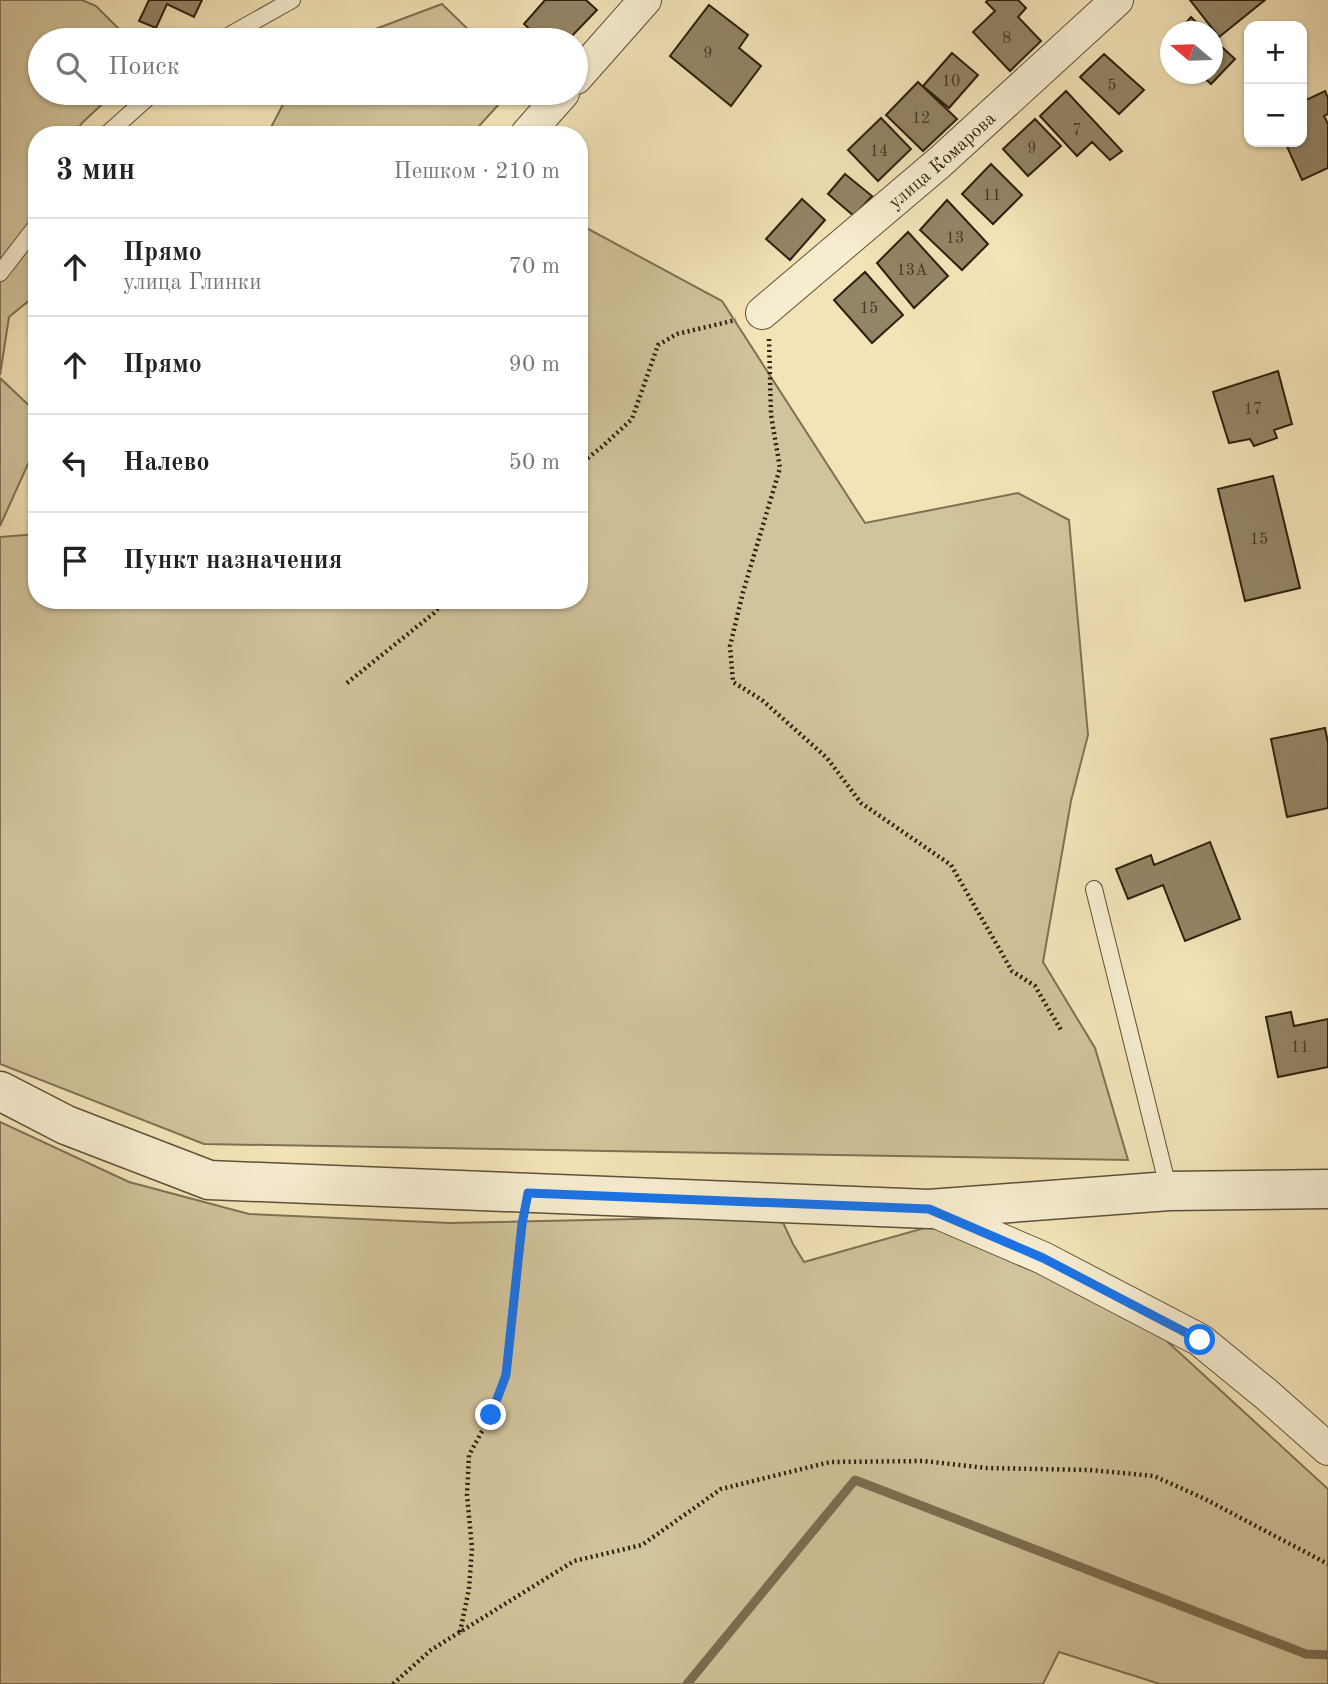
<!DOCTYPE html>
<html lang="ru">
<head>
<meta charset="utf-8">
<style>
	body { margin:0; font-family:"Old Standard TT",serif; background:#f2f2f2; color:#222 }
	.controls { position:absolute; right:21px; top:21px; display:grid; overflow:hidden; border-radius:14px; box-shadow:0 2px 5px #0004 }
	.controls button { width:63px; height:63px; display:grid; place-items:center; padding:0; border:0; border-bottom:2px solid #e0e0e0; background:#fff; color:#222; font:35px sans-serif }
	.compass { position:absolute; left:1160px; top:21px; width:63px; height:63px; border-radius:50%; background:#fff; box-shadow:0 2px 5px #0004; rotate:289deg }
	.stop { position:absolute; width:21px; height:21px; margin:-16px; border:5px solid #1a73e8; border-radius:50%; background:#fff }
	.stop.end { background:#1a73e8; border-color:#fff; box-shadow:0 2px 7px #0008 }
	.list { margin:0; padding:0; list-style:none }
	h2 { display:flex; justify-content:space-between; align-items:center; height:91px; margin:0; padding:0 28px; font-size:30px }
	h2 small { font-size:23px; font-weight:400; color:#767676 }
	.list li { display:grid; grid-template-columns:46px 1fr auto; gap:21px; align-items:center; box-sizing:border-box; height:98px; padding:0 28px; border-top:2px solid #e0e0e0 }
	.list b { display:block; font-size:26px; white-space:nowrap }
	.list p { margin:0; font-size:23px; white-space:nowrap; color:#767676 }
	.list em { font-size:23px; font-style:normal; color:#767676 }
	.icon { flex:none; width:38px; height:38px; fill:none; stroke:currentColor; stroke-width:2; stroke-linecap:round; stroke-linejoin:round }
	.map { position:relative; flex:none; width:1328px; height:1684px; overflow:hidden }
	.search { position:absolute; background:#fff; box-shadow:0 2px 5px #0004; left:28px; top:28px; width:560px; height:77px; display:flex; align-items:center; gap:18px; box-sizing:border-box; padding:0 24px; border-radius:38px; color:#767676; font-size:26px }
	.panel { position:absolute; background:#fff; box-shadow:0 2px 5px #0004; left:28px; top:126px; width:560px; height:483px; border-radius:28px }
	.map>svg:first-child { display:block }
	.green { fill:#d1c39b; stroke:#7f7154; stroke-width:2 }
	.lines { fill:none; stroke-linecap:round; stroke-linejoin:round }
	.stream { stroke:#7c6d51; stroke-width:9 }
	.building { fill:#948566; stroke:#2d1f0e; stroke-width:2 }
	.service-casing { stroke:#5e5038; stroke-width:18 }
	.minor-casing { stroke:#5e5038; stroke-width:34 }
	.tertiary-casing { stroke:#5e5038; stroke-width:41 }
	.path { stroke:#2d1f0e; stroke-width:4.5; stroke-dasharray:2 3.5; stroke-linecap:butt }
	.service { stroke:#f7edd1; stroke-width:16 }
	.minor { stroke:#f7edd1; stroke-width:32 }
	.tertiary { stroke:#f7edd1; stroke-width:38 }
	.route { stroke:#1a73e8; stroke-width:9 }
	.labels { text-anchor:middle; stroke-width:5; stroke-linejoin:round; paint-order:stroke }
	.number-label { font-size:16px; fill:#473824 }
	.street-label { font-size:19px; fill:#2d1f0e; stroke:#f7edd1 }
</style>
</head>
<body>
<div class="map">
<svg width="1328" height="1684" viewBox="0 0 1328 1684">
	<rect width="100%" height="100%" fill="#f3e4b8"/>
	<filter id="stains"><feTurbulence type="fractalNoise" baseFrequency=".00286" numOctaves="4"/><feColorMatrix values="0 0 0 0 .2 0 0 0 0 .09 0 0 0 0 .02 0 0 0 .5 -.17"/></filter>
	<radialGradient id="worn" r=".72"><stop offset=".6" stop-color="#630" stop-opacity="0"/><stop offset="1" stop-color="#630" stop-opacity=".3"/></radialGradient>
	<!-- green -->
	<path class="green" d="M0,0h82l14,6 34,34h-90v53h74l-32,30 -8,12h-37v159l-28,23 -9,58z
		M442,4l37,36h-133z
		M289,93h205l7,9 -30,33h-204z
		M579,224l143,77 143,222 153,-30 51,27 19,215 -17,66 -28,161 52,86 33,112 -924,-16 -204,-80v-527l37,-3v66h542z
		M0,378l37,35v31l-37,82z
		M0,1122l129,60 120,32 201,9 330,-7 13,28 11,18 124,-35 108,27 85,45 207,190v195h-168l-101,-32 -16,32h-1043z"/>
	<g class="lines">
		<!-- stream -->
		<path class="stream" d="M687,1684l168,-204 451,174 22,1"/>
	</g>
	<!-- building -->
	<path class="building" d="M149,0h53l-8,17 -27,-13 -11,24 -17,-7z
		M545,0h41l11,10 -29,30h-27l-17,-16z
		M988,0h30l8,8 -8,9 23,24 -31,30 -37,-39 22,-21 -9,-9z
		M1190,0h75l-46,37z
		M709,5l39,30 -9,13 22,18 -30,40 -61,-50z
		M1191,17l15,15h-28z
		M1212,38l23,21 -24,25 -11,-10h12z
		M952,53l26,22 -29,33 -26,-22z
		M1104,54l40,36 -25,24 -39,-37z
		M918,82l39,37 -34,32 -37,-36z
		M1066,91l56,60 -12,9 -18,-18 -15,14 -37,-40z
		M1325,91l3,7v16l-4,2 4,8v44l-26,12 -17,-38h17v-40z
		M881,118l30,31 -33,32 -30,-31z
		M1035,119l26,27 -33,30 -25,-27z
		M991,164l31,31 -29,29 -31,-30z
		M845,174l27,22 -18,20 -26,-22z
		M802,199l23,21 -35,40 -24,-21z
		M947,200l41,44 -26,26 -42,-40z
		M908,232l40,44 -34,32 -37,-45z
		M865,272l38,43 -31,28 -38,-43z
		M1278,371l14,53 -18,6 3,8 -23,8 -4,-7 -21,4 -16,-51z
		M1273,476l27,112 -55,13 -27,-112z
		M1325,728l3,15v65l-41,9 -16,-78z
		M1210,842l30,77 -55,22 -22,-56 -35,14 -12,-30 35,-14 3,10z
		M1291,1012l3,14 34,-7v48l-50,10 -12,-60z"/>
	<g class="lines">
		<!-- service casing -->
		<g class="service-casing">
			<path id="service" d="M221,40l71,-40
				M106,135l47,-42
				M0,273l37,-48
				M1094,889l75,302"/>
		</g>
		<!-- minor casing -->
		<g class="minor-casing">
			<g id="minor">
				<path d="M576,78l69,-78"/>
				<path d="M526,135l37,-42"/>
				<path id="s1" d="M762,313l178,-151 177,-162"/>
				<path d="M929,1209l114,49 157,82 66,54 62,55"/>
			</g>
		</g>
		<!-- tertiary casing -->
		<g class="tertiary-casing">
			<path id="tertiary" d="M0,1091l66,34 143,55 720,29 240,-18 159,-2"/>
		</g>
		<!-- path -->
		<path class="path" d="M769,339l2,76 9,53 -37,124 -13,54 3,36 29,18 65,58 34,45 90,62 61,106 23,15 26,44
			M579,465l24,-19 29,-27 26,-74 19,-11 59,-14
			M347,683l87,-70 11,-13
			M460,1632l9,-43 3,-41 -5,-53 2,-40 22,-40 15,-40 16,-150
			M393,1684l38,-34 143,-89 68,-16 79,-56 109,-27 94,-1 62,7 104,2 64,6 49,22 125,66"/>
		<!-- service -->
		<use href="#service" class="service"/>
		<!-- minor -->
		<use href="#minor" class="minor"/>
		<!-- tertiary -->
		<use href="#tertiary" class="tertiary"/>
	</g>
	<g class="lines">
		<!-- route -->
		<path class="route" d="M491,1415l15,-40 16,-151 6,-31 401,16 114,49 157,82"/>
	</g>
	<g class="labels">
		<!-- number labels -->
		<g class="number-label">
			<text x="1007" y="43">8</text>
			<text x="708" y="58">9</text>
			<text x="951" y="86">10</text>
			<text x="1112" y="90">5</text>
			<text x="921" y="123">12</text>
			<text x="1077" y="135">7</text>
			<text x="1032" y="153">9</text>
			<text x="879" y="156">14</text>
			<text x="992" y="200">11</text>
			<text x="955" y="243">13</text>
			<text x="912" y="275">13А</text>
			<text x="869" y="313">15</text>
			<text x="1253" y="414">17</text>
			<text x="1259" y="544">15</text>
			<text x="1300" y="1052">11</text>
		</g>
		<!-- street labels -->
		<g class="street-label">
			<text dy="7" stroke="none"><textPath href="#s1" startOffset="236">улица Комарова</textPath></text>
		</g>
	</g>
	<rect width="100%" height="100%" filter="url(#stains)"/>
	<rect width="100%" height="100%" fill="url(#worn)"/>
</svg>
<div class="controls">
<button>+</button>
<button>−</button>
</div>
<svg class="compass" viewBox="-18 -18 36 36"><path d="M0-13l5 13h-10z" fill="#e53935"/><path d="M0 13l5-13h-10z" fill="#767676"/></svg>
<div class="stop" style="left:1200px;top:1340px"></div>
<div class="stop end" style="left:491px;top:1415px"></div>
<div class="search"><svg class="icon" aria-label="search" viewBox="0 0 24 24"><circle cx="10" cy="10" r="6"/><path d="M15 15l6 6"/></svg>Поиск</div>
<section class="panel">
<h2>3 мин<small>Пешком · 210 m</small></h2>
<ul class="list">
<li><svg class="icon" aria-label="ahead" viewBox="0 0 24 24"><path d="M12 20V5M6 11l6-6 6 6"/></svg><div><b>Прямо</b><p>улица Глинки</p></div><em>70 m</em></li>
<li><svg class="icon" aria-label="ahead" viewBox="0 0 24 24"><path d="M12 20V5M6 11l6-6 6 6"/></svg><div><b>Прямо</b></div><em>90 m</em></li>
<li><svg class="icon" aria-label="left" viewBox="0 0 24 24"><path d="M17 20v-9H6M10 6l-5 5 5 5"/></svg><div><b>Налево</b></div><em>50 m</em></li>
<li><svg class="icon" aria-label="arrive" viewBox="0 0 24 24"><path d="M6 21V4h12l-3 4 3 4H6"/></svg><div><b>Пункт назначения</b></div></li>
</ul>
</section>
</div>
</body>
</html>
